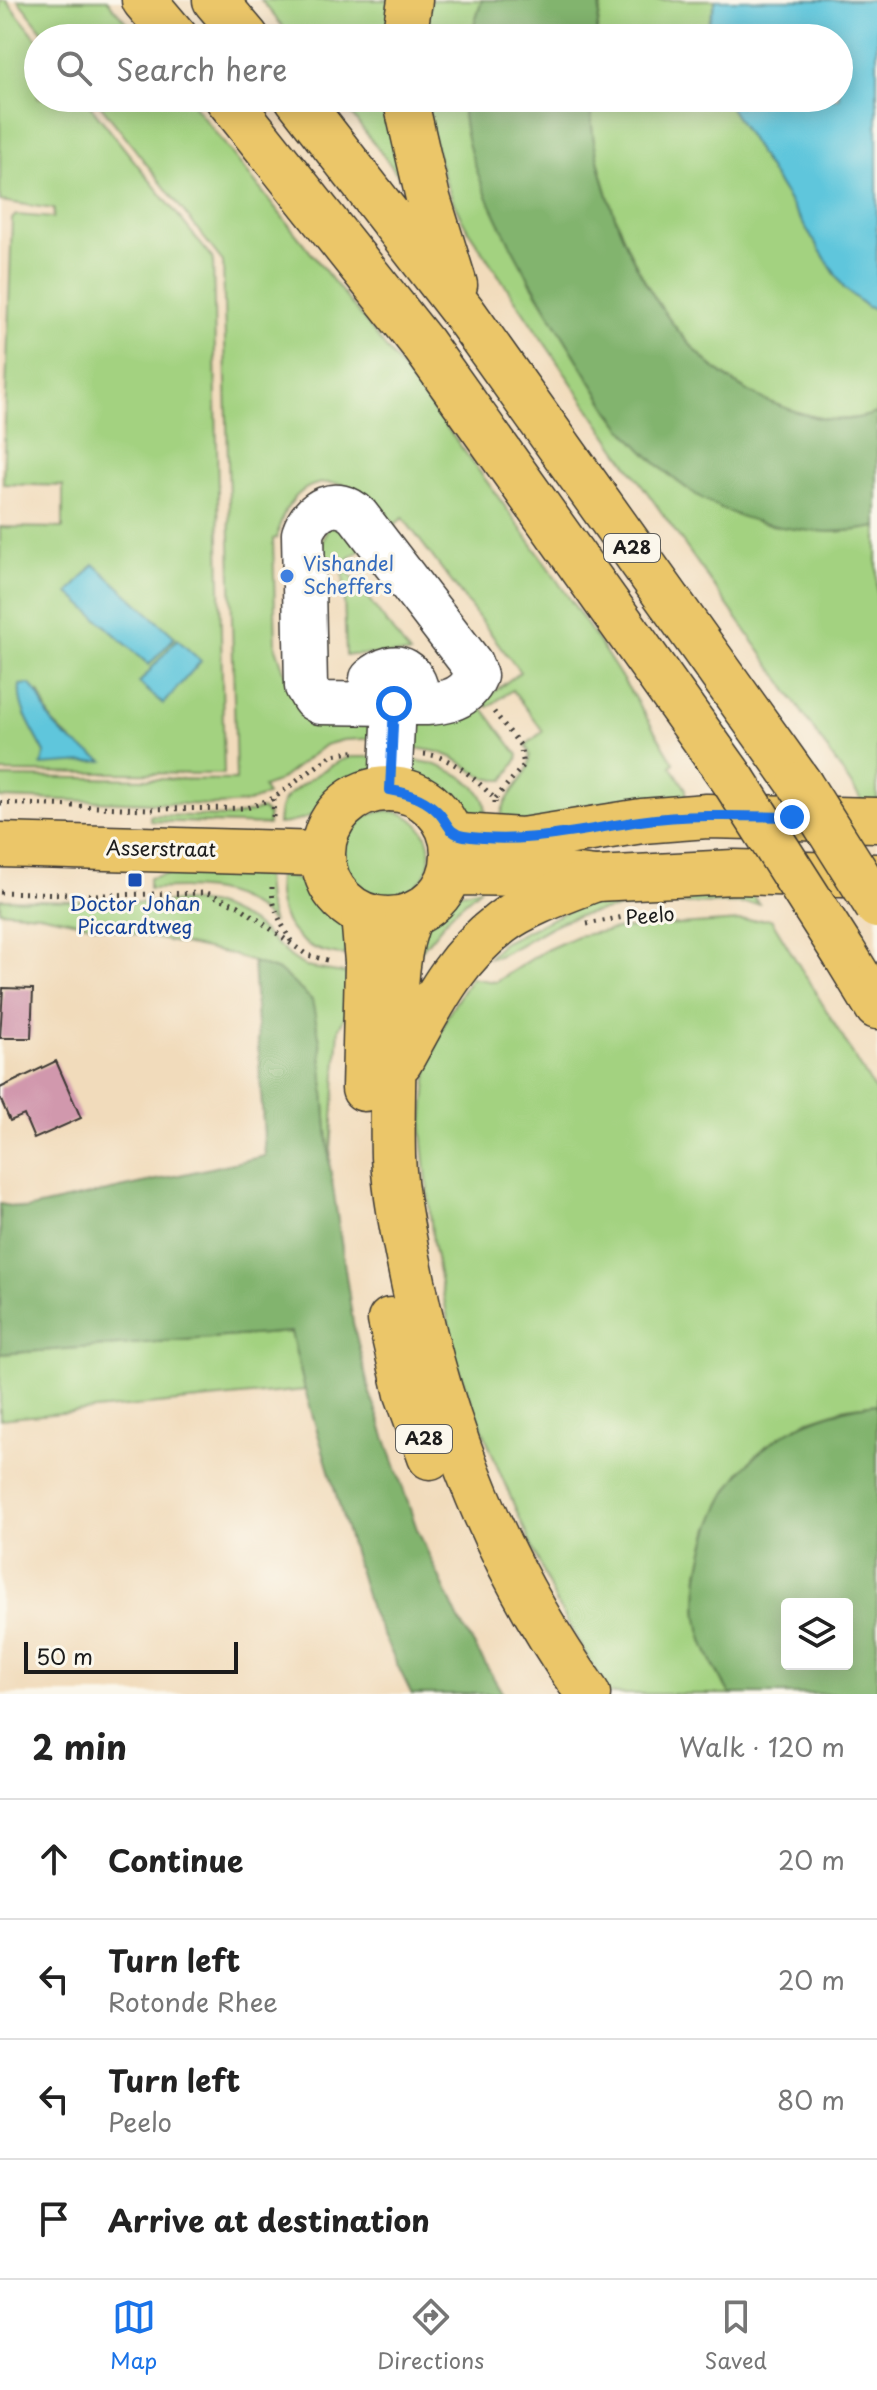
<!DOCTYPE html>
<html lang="en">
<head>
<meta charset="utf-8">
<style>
	body { margin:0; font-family:"Playpen Sans",sans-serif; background:#f6f6f6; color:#222 }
	.controls { position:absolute; right:24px; bottom:24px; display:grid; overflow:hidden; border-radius:8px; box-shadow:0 4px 20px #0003 }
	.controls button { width:72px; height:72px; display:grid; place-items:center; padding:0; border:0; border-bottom:2px solid #e0e0e0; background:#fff; color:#222; font:40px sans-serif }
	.scale { position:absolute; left:24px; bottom:20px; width:214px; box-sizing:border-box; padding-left:8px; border:4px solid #1c1c1c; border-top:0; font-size:22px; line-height:28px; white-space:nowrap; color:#1c1c1c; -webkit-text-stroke:6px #fbf7ec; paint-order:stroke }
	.stop { position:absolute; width:24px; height:24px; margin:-18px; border:6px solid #1a73e8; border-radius:50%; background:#fff }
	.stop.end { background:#1a73e8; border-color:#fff; box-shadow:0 2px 8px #0008 }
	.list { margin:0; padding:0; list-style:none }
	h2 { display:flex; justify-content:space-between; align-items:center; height:104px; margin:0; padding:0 32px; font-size:34px }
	h2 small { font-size:26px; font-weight:400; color:#767676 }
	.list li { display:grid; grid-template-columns:52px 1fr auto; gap:24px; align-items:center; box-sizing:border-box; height:120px; padding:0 32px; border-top:2px solid #e0e0e0 }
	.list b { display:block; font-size:30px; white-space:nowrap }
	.list p { margin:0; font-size:26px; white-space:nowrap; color:#767676 }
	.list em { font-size:26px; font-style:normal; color:#767676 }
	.icon { flex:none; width:44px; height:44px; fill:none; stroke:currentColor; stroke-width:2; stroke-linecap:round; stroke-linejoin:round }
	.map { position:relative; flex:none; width:877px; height:1694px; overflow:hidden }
	.search { position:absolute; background:#fff; box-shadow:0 4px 20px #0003; left:24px; right:24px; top:24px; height:88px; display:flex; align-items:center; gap:20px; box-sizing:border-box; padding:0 28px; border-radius:44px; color:#767676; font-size:30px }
	.sheet { height:584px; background:#fff }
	nav { display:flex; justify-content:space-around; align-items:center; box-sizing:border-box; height:112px; border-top:2px solid #e0e0e0; background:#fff; font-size:22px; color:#767676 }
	nav a { display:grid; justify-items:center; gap:4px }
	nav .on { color:#1a73e8 }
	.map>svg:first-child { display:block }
	.green { fill:#a3d280; stroke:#60774e; stroke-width:2; fill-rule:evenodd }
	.forest { fill:#82b46e; stroke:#4f6845; stroke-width:2; fill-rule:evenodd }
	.water { fill:#5fc6dc; stroke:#3e717c; stroke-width:2 }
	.building { fill:#d198ad }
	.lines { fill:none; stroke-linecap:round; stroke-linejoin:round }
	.minor-casing { stroke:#3c3934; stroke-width:45 }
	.major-casing { stroke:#3c3934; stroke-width:47 }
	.highway-casing { stroke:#3c3934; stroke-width:47 }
	.path { stroke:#3c3934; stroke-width:5; stroke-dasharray:2 6; stroke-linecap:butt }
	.minor { stroke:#fff; stroke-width:42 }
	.major { stroke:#ebc669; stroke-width:44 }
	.highway { stroke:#ebc669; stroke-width:44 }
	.highway-bridge-casing { stroke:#3c3934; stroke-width:47; stroke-linecap:butt }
	.highway-bridge { stroke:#ebc669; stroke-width:44 }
	.route { stroke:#1a73e8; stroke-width:10 }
	.shop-dot { fill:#3f7fe0; stroke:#fbf7ec; stroke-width:3 }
	.transit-dot { fill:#1a4fb4; stroke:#fbf7ec; stroke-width:3 }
	.labels { text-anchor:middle; stroke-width:6; stroke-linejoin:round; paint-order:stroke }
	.shield { fill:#fbf7ec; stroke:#5f5e5a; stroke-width:2 }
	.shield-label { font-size:18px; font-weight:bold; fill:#1c1c1c }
	.shop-label { font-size:20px; fill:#366cbe; stroke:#fbf7ec; text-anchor:start }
	.street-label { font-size:20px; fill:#1c1c1c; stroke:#fbf7ec }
	.transit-label { font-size:20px; fill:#164399; stroke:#fbf7ec }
</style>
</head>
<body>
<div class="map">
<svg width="877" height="1694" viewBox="0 0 877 1694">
	<rect width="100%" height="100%" fill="#fbf7ec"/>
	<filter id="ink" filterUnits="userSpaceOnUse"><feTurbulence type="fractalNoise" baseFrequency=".0125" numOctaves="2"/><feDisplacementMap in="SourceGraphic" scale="16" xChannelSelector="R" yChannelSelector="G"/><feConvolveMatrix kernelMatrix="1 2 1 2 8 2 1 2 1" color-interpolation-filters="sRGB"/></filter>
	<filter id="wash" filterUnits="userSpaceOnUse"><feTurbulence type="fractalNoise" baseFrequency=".006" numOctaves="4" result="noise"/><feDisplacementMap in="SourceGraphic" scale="32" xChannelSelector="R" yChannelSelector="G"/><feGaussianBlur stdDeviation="1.8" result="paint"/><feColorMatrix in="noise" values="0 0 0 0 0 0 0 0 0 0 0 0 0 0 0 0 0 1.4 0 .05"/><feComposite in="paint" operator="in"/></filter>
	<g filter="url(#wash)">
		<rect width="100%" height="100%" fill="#f1dbbb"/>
		<!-- green -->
		<path class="green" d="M0,0h6l32,40v58h46l129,161 11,515 -224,-2v-245l63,1v-42l-60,-2 9,-265 4,-4 37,3 1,-9 -54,-8zM39,692l13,30 26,25 24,14 -60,3 3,-11 -20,-38 -1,-7z
			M18,0h89l33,38h-92z
			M261,0h134l-5,38h-98z
			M431,0h51l-12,38h-45l2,-25z
			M602,0h114l-12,38h-108z
			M95,98h93c170,215 347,428 486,665l-3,3 15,23v12l-186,30c1,-8 0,-17 4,-25 8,-21 36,-37 22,-61l17,-14 -31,-41 -24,17 -5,-7 37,-28 -117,-154 -16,12c-9,-13 -19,-29 -31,-39 -7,-6 -15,-7 -23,-8 -33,-3 -52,26 -56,55l-4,1 3,108 8,24 4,6 82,40 12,21 -39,2 -18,5 -48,37 -14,5 4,8 -21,8 -28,2 -218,-7v-21l236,3 -13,-518z
			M339,98h54l25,103z
			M426,98h37l-1,6 67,176 80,131 16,20 40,40 72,44 61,14 35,3 44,-5v283h-9l-93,-138 -160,-225 -147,-217c-24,-39 -35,-87 -42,-132z
			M590,98h134l120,190 23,19 10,2v104c-37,12 -59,7 -94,-6 -107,-37 -166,-157 -188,-261 -4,-15 -3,-32 -5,-48z
			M331,518l33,29 -17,13 -31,1z
			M343,565l67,89 -64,1z
			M479,703l39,52 -1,5 -13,20c-27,1 -31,-13 -53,-23 -13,-6 -25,-8 -39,-9l1,-23z
			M351,757h32l-9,20c-37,15 -54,45 -96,47 1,-9 1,-18 7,-25 10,-11 51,-39 66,-42z
			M407,760c24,0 68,16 77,41 3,7 1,17 0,25l-28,-13 -23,-24 -21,-12z
			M262,809l6,6v10l-118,-4v-6l82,2z
			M344 854a43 43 0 1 1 86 0a43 43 0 1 1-86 0Z
			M176,872l89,4 2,27 6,20c-37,-38 -74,-36 -124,-34v-11z
			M278,876c24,0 58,23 68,46 3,8 0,23 -1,33 -45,-2 -71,-33 -67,-79z
			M481,888l-29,25 -36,44 6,-33 37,-31z
			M751,894l8,10c-59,-1 -144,-3 -199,18 -16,7 -59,37 -71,36l13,-15 86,-42 77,-6z
			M0,899l148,4 38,-2 29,4 38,18 38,34 15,10 44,7v31l-11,23 -9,139 -10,-126 -39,-69 -51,-18 -191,-40 -39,-3z
			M771,919l106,175v310l-31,4 -37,12 -43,26 -56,81 -11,45 -2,36 5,31 12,28 16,27h-122l-53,-94 -57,-132 -41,-103 -24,-122 -11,-110 6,-64 19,-53 24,-38 24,4 51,-32 31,-14 40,-7z
			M291,1332l14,58 -305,29v-65z"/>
		<!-- forest -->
		<path class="forest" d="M482,0h119l-5,38h-126z
			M463,98h127c2,16 1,33 5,48 22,104 81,224 188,261 35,13 57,18 94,6v114c-60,12 -131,0 -182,-33 -26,-17 -52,-42 -72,-65 -19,-24 -34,-51 -50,-77 -36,-59 -116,-185 -110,-254z
			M253,962l28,10 31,28 8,41 10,126 23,156 17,70 47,136 41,89 45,76h-91l-2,-3 -40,-82 -65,-219 -14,-58 -291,22v-150l26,5 239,-53z
			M877,1404v290h-147c-10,-17 -21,-35 -27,-54 -10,-29 -6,-61 1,-90 22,-90 83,-135 173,-146zM787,1604h60v60h-60z"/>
		<!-- water -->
		<path class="water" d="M716,0h161v309l-10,-2 -23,-19 -120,-190h115v-60h-135z
			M94,564l81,73 -26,28 -80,-72z
			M177,639l24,22 -38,43 -24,-21z
			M29,684c15,12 13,24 23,38 12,17 34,29 52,39l-63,4 4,-12c-10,-21 -28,-44 -25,-68z"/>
		<g id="blocks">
			<!-- building -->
			<path class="building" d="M3,988l30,1 -2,49h-31z
				M56,1061l25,57 -47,21 -10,-24 -14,6 -10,-23v-10z"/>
		</g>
	</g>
	<g filter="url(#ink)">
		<use href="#blocks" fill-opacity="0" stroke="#3c3934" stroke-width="2"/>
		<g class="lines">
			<!-- minor casing -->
			<g class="minor-casing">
				<path id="minor" d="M369,703l2,-24c27,-24 47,-8 48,24
					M390,790l4,-86c31,-1 68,6 82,-28l-5,-13 -113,-147c-21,-21 -47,-7 -55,18l3,153 7,12 7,4 74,1"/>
			</g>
			<!-- major casing -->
			<g class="major-casing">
				<path id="major" d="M323 854a65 65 0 1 1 130 0a65 65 0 1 1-130 0Z
					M450,831l11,5 61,4 120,-19 65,-5 170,4
					M0,845l322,9
					M451,873l101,1 44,5 138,-7 143,4"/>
			</g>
			<!-- highway casing -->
			<g class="highway-casing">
				<path id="highway" d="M144,0l32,38
					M215,0l32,38
					M404,38l6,-38
					M227,98l195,245 312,438
					M297,98l167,215 336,471
					M405,98l23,100 27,87
					M363,915l4,47 -3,127
					M411,915c-18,39 -15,91 -17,132 -1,37 -2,74 -1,110 2,40 11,81 19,120 31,154 85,289 176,417
					M844,953l33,54
					M400,1062c30,-53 51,-101 101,-139 23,-18 67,-33 95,-44
					M390,1320l17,74 23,63"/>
			</g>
			<!-- path -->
			<path class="path" d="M494,712l26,33 4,20 -29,34
				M424,754c29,2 52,26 71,45v4
				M0,803l147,6 100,-1 27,-10 58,-43 26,-4
				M273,817l1,-19
				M272,887c0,21 9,36 19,54
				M0,892l102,3 105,-2 32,13 68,49 24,6
				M587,924l42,-8"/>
			<!-- minor -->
			<use href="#minor" class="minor"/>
			<!-- major -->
			<use href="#major" class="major"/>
			<!-- highway -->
			<use href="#highway" class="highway"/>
			<!-- highway-bridge casing -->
			<g class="highway-bridge-casing">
				<path id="highway-bridge" d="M734,781l110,172
					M800,784l77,122"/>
			</g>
			<!-- highway-bridge -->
			<use href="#highway-bridge" class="highway-bridge"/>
		</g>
	</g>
	<g class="lines" filter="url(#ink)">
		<!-- route -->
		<path class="route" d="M394,704l-4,86c19,3 36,9 49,23 9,10 10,21 25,23 60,9 117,-6 176,-15 50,-7 101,-5 152,-4"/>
	</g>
	<!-- markers -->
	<circle class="shop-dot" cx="287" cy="576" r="8"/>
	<rect class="transit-dot" x="127" y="872" width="16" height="16" rx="4"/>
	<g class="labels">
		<!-- shield labels -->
		<g class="shield">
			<rect x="604" y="534" width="56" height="28" rx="6"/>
			<rect x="396" y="1425" width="56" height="28" rx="6"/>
		</g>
		<g class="shield-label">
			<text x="632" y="554">A28</text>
			<text x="424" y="1445">A28</text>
		</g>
		<!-- shop labels -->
		<g class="shop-label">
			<text x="303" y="571">Vishandel<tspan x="303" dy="23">Scheffers</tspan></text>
		</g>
		<!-- street labels -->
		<g class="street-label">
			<text transform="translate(161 849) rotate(1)" y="7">Asserstraat</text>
			<text transform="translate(650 916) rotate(-5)" y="7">Peelo</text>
		</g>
		<!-- transit labels -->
		<g class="transit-label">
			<text x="135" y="911">Doctor Johan<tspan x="135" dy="23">Piccardtweg</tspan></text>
		</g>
	</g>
</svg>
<div class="controls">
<button><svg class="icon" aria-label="layers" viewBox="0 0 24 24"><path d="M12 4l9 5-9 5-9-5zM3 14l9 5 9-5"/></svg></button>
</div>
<div class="scale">50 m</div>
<div class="stop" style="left:394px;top:704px"></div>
<div class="stop end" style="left:792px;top:817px"></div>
<div class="search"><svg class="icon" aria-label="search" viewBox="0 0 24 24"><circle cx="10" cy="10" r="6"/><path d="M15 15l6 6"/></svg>Search here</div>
</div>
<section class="sheet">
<h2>2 min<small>Walk · 120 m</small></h2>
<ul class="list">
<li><svg class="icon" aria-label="ahead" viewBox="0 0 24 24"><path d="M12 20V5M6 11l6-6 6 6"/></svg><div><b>Continue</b></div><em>20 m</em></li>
<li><svg class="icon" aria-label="left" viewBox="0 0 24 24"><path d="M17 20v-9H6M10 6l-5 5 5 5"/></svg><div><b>Turn left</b><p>Rotonde Rhee</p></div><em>20 m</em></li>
<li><svg class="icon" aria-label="left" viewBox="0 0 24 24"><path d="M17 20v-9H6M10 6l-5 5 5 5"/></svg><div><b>Turn left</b><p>Peelo</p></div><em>80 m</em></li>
<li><svg class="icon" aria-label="arrive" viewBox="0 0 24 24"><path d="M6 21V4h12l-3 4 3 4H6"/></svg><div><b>Arrive at destination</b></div></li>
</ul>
</section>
<nav>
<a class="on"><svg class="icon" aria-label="map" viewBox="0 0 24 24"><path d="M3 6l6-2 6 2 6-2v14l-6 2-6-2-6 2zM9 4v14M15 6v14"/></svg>Map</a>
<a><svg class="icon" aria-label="directions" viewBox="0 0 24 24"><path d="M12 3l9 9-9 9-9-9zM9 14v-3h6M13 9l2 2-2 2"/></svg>Directions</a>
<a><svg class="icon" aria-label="saved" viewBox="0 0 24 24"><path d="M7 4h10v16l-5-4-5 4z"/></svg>Saved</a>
</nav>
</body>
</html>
